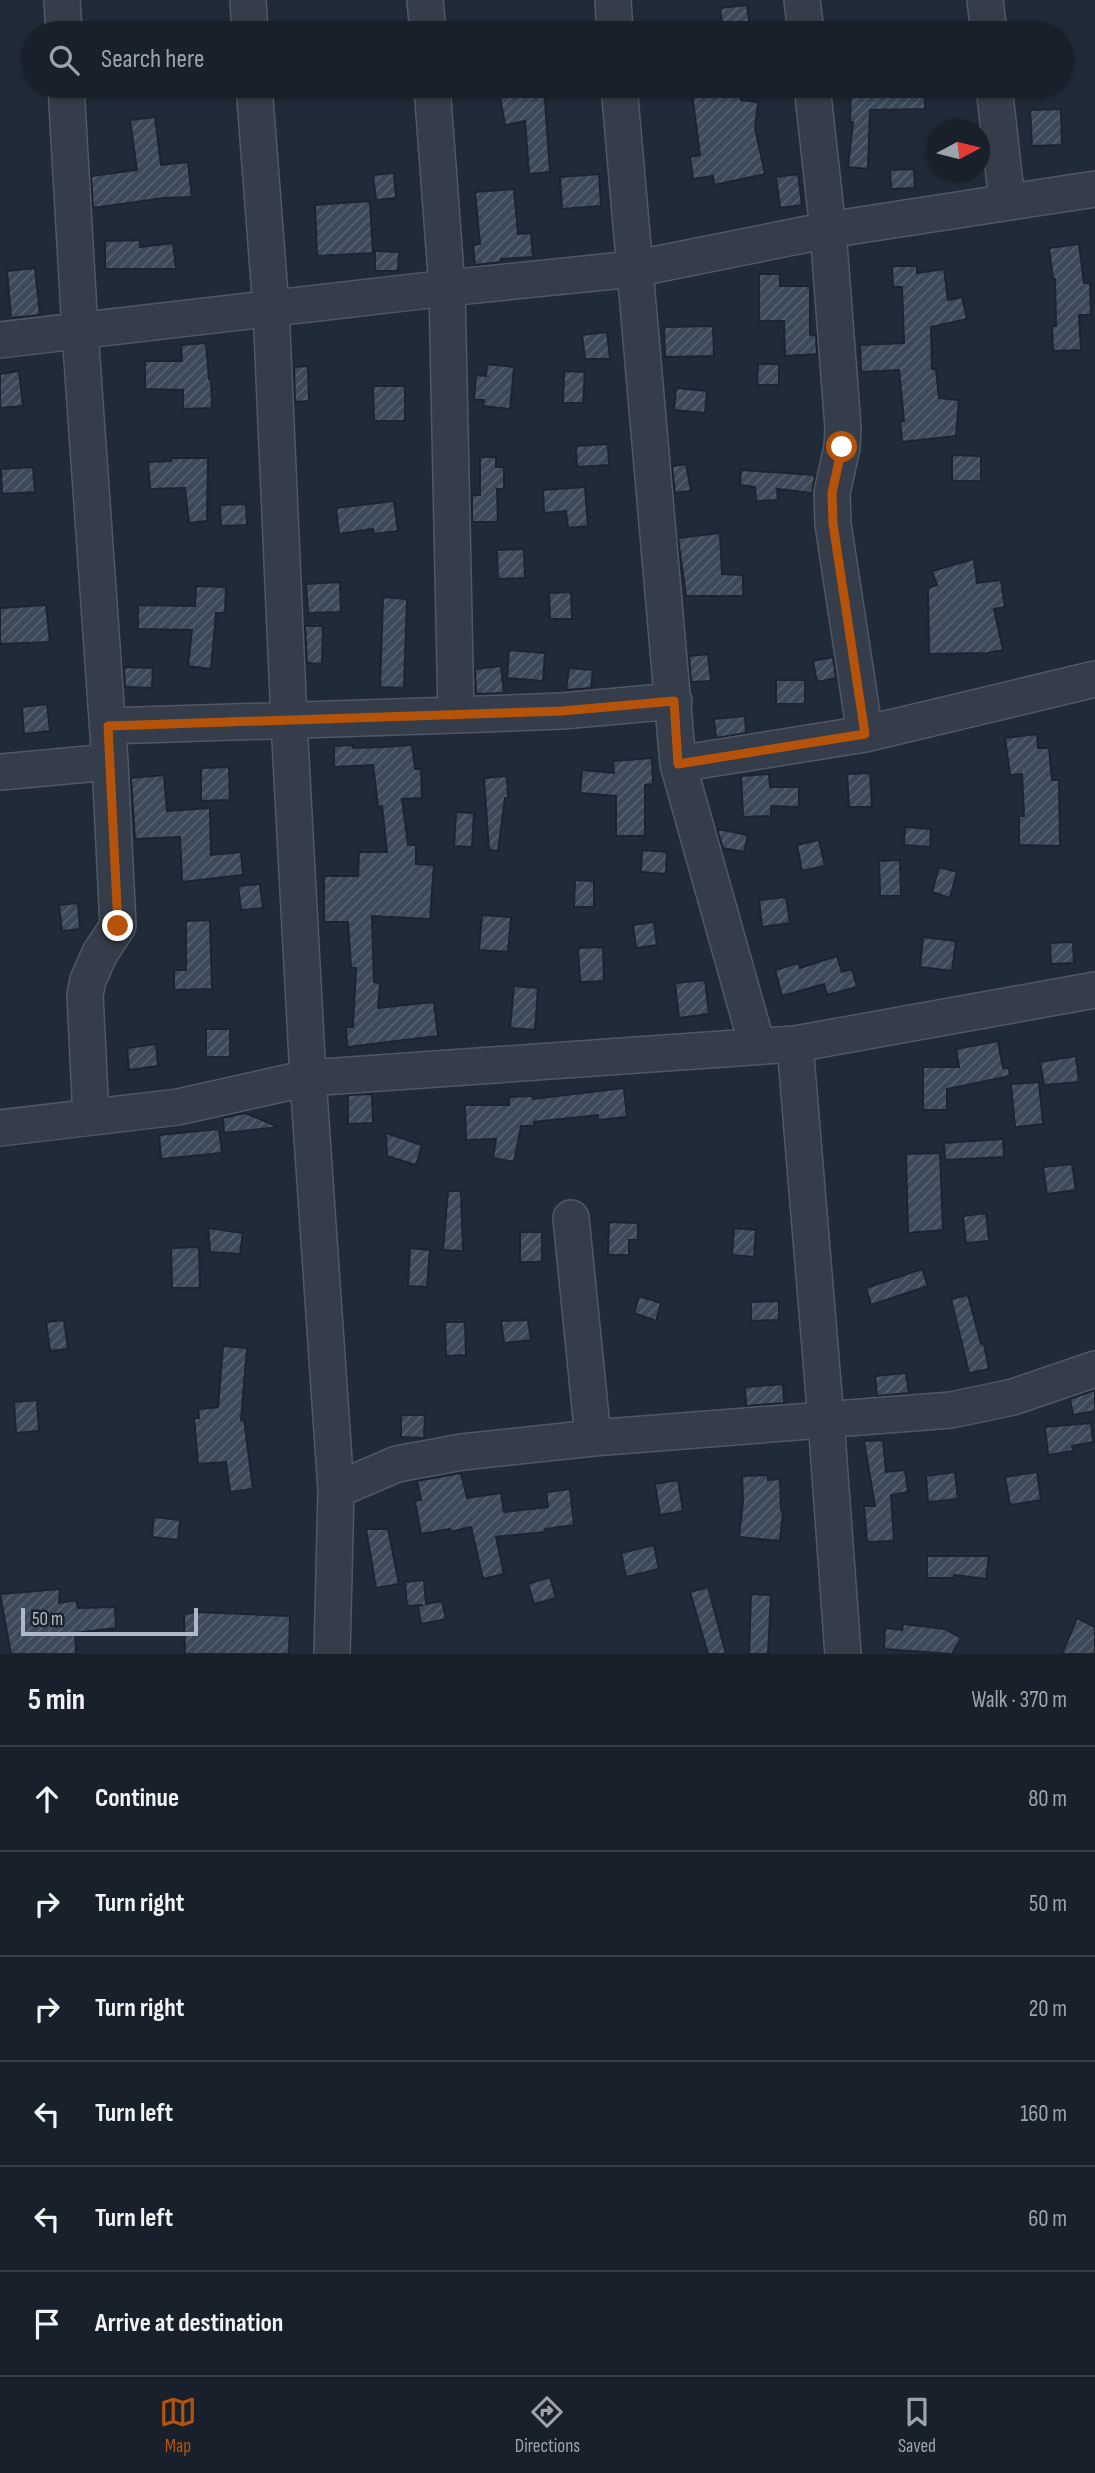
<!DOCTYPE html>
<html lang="en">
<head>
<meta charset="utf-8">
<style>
	body { margin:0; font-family:"Sofia Sans Condensed",sans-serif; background:#212833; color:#f1f3f6 }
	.compass { position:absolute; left:927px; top:119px; width:63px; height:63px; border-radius:50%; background:#18202b; box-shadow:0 2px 5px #0004; rotate:83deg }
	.scale { position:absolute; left:21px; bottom:18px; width:177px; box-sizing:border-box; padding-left:7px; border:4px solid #afb8c6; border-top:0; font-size:19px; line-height:24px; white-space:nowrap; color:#afb8c6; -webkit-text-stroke:5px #1a222e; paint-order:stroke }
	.stop { position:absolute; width:21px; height:21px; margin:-16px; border:5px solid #b45309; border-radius:50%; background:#fff }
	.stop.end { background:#b45309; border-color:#fff; box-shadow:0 2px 7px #0008 }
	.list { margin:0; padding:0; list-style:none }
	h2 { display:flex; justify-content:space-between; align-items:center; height:91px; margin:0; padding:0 28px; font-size:30px }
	h2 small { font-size:23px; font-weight:400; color:#9fa3a9 }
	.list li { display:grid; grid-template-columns:46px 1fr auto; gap:21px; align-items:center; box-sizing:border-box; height:105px; padding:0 28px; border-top:2px solid #363e47 }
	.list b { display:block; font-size:26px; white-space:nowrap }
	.list em { font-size:23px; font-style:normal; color:#9fa3a9 }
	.icon { flex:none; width:38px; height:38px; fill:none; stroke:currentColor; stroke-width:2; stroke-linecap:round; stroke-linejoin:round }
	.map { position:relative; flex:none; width:1095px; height:1654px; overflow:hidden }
	.search { position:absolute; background:#18202b; box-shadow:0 2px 5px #0004; left:21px; right:21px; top:21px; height:77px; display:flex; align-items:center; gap:18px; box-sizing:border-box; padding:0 24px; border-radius:38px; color:#9fa3a9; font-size:26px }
	.sheet { height:721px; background:#18202b }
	nav { display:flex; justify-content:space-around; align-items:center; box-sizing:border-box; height:98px; border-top:2px solid #363e47; background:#18202b; font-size:19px; color:#9fa3a9 }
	nav a { display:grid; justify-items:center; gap:4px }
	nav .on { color:#b45309 }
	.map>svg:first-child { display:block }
	.building { fill:url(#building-hatch); stroke:#1c2430; stroke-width:2 }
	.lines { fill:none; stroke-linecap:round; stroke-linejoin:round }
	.minor-casing { stroke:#4f5864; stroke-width:38 }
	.minor { stroke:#343d49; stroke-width:35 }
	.route { stroke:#b45309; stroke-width:9 }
</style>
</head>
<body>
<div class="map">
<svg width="1095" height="1654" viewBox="0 0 1095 1654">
	<defs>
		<pattern id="building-hatch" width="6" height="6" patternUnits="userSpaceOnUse" patternTransform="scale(1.75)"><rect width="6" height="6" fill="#3c4959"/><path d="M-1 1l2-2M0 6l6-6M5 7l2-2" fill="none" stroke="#56616f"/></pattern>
	</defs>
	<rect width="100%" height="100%" fill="#202b39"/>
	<!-- building -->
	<path class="building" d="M747,5l3,23 -27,3 -3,-23z
		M498,86h46l6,86 -21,2 -4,-53 -20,4z
		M691,86h20l1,6 29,-1v9l17,2 -3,26 10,46 -51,11 -1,-9 -20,3 -3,-22 10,-2z
		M899,86h26v23l-55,1 -2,59 -20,-2 5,-45h-3l1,-33 48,1z
		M1061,109l1,36 -30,1 -2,-36z
		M155,117l6,48 27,-3 4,35 -28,1 -71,10 -2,-32 46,-6 -7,-50z
		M914,169l1,19 -24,1 -1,-19z
		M394,173l2,25 -20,2 -3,-25z
		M599,174l2,32 -39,3 -2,-32z
		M798,174l4,31 -22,3 -4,-31z
		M514,189l4,45 13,-1 2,24 -32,2v3l-26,3 -2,-20 7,-1 -5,-52z
		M370,201l3,52 -56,3 -2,-51z
		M140,240v7l33,-4 3,26h-71v-28z
		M1079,244l5,39h6l1,32h-12l2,35 -28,1 -1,-25h4l-1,-47h-2l-4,-31z
		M375,251l24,1 -1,19h-23z
		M892,266h25v7l27,-4 4,31 14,-3 5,22 -36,8 1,42h4l3,29 20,2 -3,36 -54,6 -2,-21h4l-5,-51 -38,2 -1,-27 44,-2 -2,-56h-9z
		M35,268l5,47 -29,3 -4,-47z
		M759,274h21v12h30v49h6l1,19 -32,2 -1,-35h-25z
		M713,326l1,30 -49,1 -1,-30z
		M607,332l3,27h-25l-3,-24z
		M206,343l3,36h2l1,29 -29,1v-19l-38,-1v-28h37l-1,-16z
		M487,364l27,3 -4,42 -27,-3 1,-6h-10l2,-25 10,1z
		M758,364h21v21h-22z
		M308,366l1,35 -14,1 -1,-35z
		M19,371l4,35 -23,2v-34z
		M564,371l21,1 -2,31h-20z
		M373,386h32v35h-31z
		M676,388l31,3 -2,22 -31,-3z
		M608,444l1,21 -32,2 -1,-21z
		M952,455l29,1v25h-29z
		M480,457h16v10h8v22h-7l1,33h-26v-27h8z
		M171,458h37l-1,63 -18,2 -4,-35 -35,1 -2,-27 23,-1z
		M686,464l5,27 -16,2 -3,-27z
		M33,467l2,25 -33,2 -1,-25z
		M741,470l74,5 -3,18 -35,-4 1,11 -22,1 -1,-14 -15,-2z
		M585,487l3,39 -20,2 -2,-17 -22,2 -1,-23z
		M394,501l4,30 -24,3 -1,-5 -34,5 -3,-26z
		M246,504l1,21 -26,1 -1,-21z
		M720,533l2,41 21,1v21h-57l-8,-58z
		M524,549l1,29 -27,1 -1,-29z
		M974,559l3,24 24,-3 4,27 -11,2 9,41 -16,3 -58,1 -1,-66 9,-3 -5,-14z
		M340,582l1,30 -33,1 -2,-29z
		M196,586l30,1 -1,26h-9l-5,56 -23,-3 4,-36 -54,-1v-24l57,1z
		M571,592l1,27h-22l-1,-26z
		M383,597l24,2 -3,89 -24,-1z
		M46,605l4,37 -50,2v-36z
		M305,626h18l-1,38 -15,-1z
		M509,650l36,3 -2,28 -36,-3z
		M708,654l3,27 -20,1 -2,-26z
		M833,657l3,21 -19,4 -4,-21z
		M501,666l3,27 -28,1 -1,-25z
		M124,667l29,1 -1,20 -27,-1z
		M569,668l24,2 -2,18 -25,2z
		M776,680h29v24h-29z
		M47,704l3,27 -26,3 -2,-27z
		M745,716l1,17 -30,5 -2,-19z
		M1037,734l1,14h11l3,32h7l1,66 -41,-1v-29h5l-2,-42 -12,1 -5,-37z
		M353,745v3l30,-1 29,-2 3,24h6l1,29 -20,1 6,46h8v19l18,1 -4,54 -58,-3 2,66 6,1 -2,25 56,-6 4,34 -91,11 -1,-20h7l3,-59h-5l-3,-46h-24v-46h34l1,-24h28l-5,-46 -4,1 -5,-42 -39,2v-21z
		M652,758l1,26 -8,1v51h-29v-40l-36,-3 2,-23 32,3 -1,-12z
		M229,767l1,33 -29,1v-33z
		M870,773l2,34h-23l-2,-33z
		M769,774l1,13h29v20l-28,-1v10l-28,1 -2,-41z
		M164,775l3,36 43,-3 1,47 30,-3 2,23 -61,7 -2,-45 -45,2 -4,-61z
		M507,776l1,22h-3l-7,53 -9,-1 -5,-72z
		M456,812l18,1 -2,34 -18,-1z
		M905,827l26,2 -1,18 -26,-2z
		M717,829l31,6 -4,17 -21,-4z
		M819,840l6,26 -23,5 -5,-26z
		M642,850l25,2 -1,22 -25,-2z
		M900,860l1,36h-21l-1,-35z
		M939,867l18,5 -7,26 -18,-6z
		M575,880l19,1v26h-20z
		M260,884l3,24 -22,2 -3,-24z
		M786,897l4,26 -28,4 -3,-27z
		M78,903l2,26 -18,2 -3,-26z
		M482,915l29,2 -3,35 -29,-2z
		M210,920l2,69 -38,1v-20h12v-49z
		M654,922l3,23 -21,3 -3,-23z
		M923,937l33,4 -4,30 -32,-4z
		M1073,942l1,21 -23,1 -1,-21z
		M603,947l1,34 -24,1 -2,-34z
		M837,956l5,16 10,-3 5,18 -30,8 -3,-11 -42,12 -7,-26 23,-7 2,5z
		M705,980l4,34 -30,4 -4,-35z
		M514,986l24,2 -3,42 -25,-2z
		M206,1029h24v28h-24z
		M998,1041l5,27h6l1,8 -63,13v21h-24v-43h36l-3,-18z
		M156,1044l2,22 -29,4 -2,-22z
		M1076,1056l3,26 -35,3 -4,-23z
		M1039,1082l4,42 -28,3 -4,-43z
		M624,1088l3,29 -29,3v-5l-64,7v4h-13l-7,36 -21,-4 3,-19 -30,1 -1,-35h44v-8l23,-1 1,3z
		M372,1094l1,29 -25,1v-29z
		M245,1113l34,14 -55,6 -1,-15z
		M219,1129l3,24 -61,6 -2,-24z
		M386,1133l36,12 -6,20 -29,-9z
		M1003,1139l1,18 -59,3 -1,-17z
		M940,1153l3,77 -35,3 -2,-79z
		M1072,1164l4,26 -29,4 -4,-27z
		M448,1191h13l2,60 -20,-1z
		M986,1213l3,28 -23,2 -3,-27z
		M609,1222l29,1v17h-9v15h-21z
		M208,1228l35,5 -3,21 -30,-2z
		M734,1228l22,2 -2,27 -22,-2z
		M520,1232h22v30h-22z
		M199,1247l1,41h-28l-1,-40z
		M410,1248l20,2 -3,37 -19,-1z
		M922,1269l6,17 -57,19 -5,-17z
		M968,1295l13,49h3l5,25 -20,4 -18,-74z
		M639,1296l22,7 -5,18 -22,-8z
		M779,1301v19l-28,1v-19z
		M64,1320l4,29 -18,2 -4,-29z
		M528,1320l3,20 -27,3 -3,-22z
		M445,1322h20l1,33 -20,1z
		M223,1346l24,2 -6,72 3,-1 9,70 -23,3 -4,-30 -28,2 -4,-46h5l-1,-9 20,-2z
		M906,1373l3,20 -32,3 -2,-20z
		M783,1384l1,19 -38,3 -1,-19z
		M1095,1390v21l-22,4 -3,-16z
		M37,1400l2,31 -23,2 -2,-31z
		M401,1415h24l-1,23 -23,-1z
		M1091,1423l2,19 -21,4 1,5 -25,4 -3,-28z
		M883,1440l3,32 19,-2 3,22 -17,3 3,46 -27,1 -3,-36h11l-11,-65z
		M955,1472l3,27 -30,3 -2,-26z
		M1037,1472l4,28 -31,5 -5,-28z
		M461,1473l6,25 34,-5 3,19 44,-5 -2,-15 24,-3 4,36 -29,4v3l-49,5 8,37 -21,5 -12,-52 -21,5v-3l-29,5 -6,-33 6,-1 -4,-19z
		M768,1475v5l12,-1 1,31 2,1 -3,30 -41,-4 4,-36 -1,-25z
		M678,1480l5,31 -23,4 -5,-31z
		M154,1517l26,3 -2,20 -26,-3z
		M366,1529h22l11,55 -23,4z
		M654,1545l5,24 -33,8 -5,-24z
		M927,1556h62l-3,23 -32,-4v3h-27z
		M550,1577l6,21 -22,6 -6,-20z
		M424,1580l2,24 16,-3 4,18 -25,5 -3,-18 5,-1 -16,1 -2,-24z
		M708,1587l18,67h-18l-18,-62z
		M60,1589l-1,14 17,-3 2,8 37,-1 1,21 -41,5 1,21h-65l-11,-60z
		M751,1594l20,1 -3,59h-19z
		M198,1612l92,4 -1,38h-104l-1,-40z
		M1077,1618l18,9v27h-33z
		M903,1624l42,5 16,9 -9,16 -68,-5 1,-21 17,2z"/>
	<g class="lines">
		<!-- minor casing -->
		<g class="minor-casing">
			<path id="minor" d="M62,0l2,33
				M248,0l2,33
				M425,0l3,33
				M613,0l2,33
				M802,0l4,33
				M985,0l4,33
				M66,86l14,245 30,431 8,164 -18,27 -12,27 -3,15 6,122
				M254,86l17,222 18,413 19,357 28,412 -4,164
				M619,86l59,678 79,281
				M812,86l16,144 15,198 -1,19 -10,46 1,31 32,210
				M994,86l13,116
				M0,340l447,-52 186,-19 195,-39 267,-41
				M456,715l106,-4 112,-10
				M108,726l348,-11 -9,-427 -15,-202
				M678,764l187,-30 230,-55
				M0,772l110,-10
				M795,1044l31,376 17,234
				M0,1128l178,-21 130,-29 487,-34 300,-54
				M571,1218l22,220 358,-28 62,-13 82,-28
				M336,1490l61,-26 65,-12 131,-14"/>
		</g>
		<!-- minor -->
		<use href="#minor" class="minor"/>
	</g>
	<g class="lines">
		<!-- route -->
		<path class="route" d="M118,926l-10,-200 454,-15 112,-10 4,63 187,-30 -32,-210 -1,-31 10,-46"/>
	</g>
</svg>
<svg class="compass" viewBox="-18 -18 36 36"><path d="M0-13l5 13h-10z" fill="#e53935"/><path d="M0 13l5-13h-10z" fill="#9fa3a9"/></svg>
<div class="scale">50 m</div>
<div class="stop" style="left:842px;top:447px"></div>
<div class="stop end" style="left:118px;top:926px"></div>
<div class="search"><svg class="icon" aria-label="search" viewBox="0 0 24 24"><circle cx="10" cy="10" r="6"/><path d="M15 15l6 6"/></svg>Search here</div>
</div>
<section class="sheet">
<h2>5 min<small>Walk · 370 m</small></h2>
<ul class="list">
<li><svg class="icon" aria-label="ahead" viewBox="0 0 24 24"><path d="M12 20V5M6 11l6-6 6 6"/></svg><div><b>Continue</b></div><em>80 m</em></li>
<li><svg class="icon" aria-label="right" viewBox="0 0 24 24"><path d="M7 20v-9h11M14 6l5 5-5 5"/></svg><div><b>Turn right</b></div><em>50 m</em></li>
<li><svg class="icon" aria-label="right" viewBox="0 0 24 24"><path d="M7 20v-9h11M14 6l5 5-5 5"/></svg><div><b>Turn right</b></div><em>20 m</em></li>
<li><svg class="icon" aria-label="left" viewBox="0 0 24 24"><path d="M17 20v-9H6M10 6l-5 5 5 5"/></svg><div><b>Turn left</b></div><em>160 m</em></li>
<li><svg class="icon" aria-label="left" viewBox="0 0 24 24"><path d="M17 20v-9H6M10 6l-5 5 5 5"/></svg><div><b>Turn left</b></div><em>60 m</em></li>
<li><svg class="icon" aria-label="arrive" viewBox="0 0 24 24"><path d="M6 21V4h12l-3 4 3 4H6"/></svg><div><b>Arrive at destination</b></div></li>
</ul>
</section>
<nav>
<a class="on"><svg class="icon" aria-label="map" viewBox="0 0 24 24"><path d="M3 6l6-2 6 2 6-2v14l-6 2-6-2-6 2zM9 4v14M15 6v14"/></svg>Map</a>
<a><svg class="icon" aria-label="directions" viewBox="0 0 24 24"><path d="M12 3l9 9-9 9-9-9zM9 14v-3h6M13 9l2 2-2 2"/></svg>Directions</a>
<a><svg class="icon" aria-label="saved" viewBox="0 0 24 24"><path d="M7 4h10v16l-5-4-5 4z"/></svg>Saved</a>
</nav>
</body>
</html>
